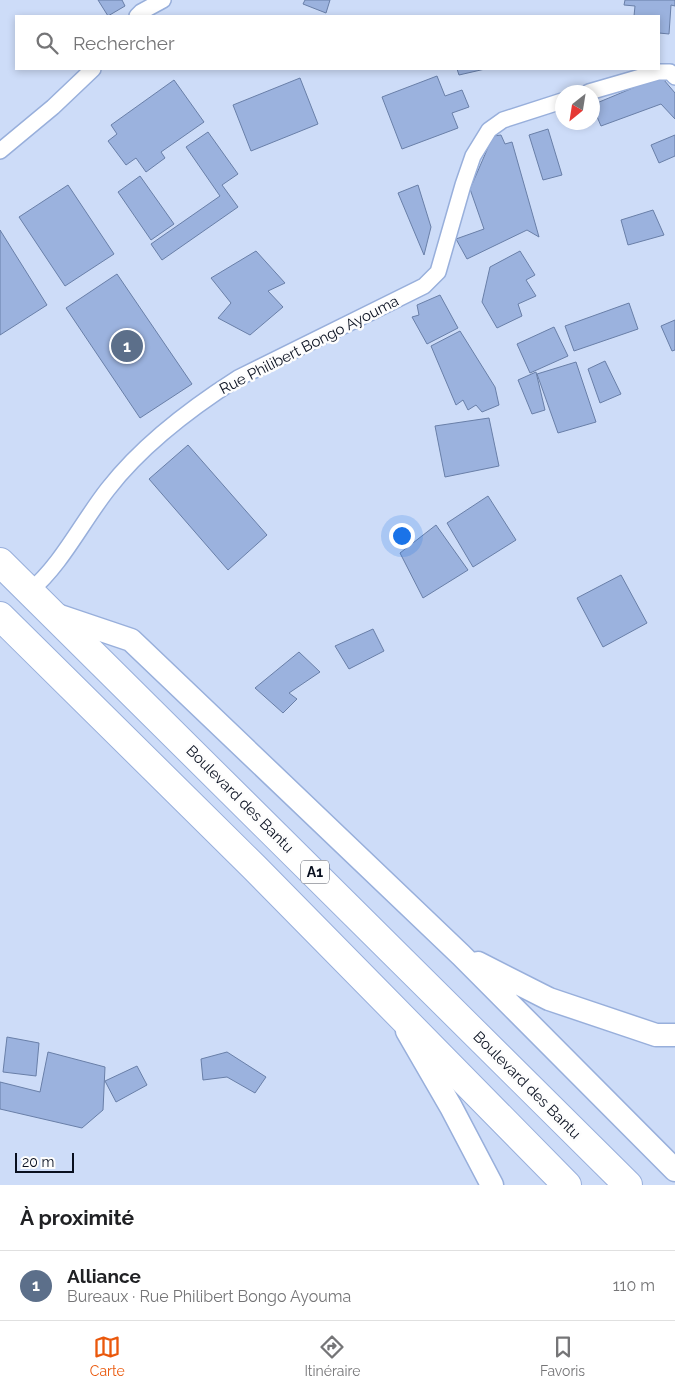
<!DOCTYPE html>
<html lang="fr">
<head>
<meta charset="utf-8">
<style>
	body { margin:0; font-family:Raleway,sans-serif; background:#f2f2f2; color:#202124 }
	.compass { position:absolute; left:555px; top:85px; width:45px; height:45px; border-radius:50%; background:#fff; box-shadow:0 2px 8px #0003; rotate:210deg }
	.scale { position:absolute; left:15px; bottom:12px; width:59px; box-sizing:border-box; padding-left:5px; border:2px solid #080f1f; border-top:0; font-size:14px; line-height:18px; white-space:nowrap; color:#080f1f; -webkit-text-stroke:4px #fdfdfd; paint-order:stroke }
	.you { position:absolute; left:401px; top:535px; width:18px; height:18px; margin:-12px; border:4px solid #fff; border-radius:50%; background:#1a73e8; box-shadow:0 0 0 8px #1a73e833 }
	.badge { display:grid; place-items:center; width:32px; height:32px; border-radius:50%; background:#ea580c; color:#fff; font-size:16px; font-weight:700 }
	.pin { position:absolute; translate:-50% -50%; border:2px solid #fff; box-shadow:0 1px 5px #0006 }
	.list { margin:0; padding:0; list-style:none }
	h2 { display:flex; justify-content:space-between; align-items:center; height:65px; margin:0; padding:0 20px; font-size:21px }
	h2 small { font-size:16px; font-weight:400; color:#757577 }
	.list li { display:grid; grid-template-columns:32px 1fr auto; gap:15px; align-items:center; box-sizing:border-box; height:70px; padding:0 20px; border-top:1px solid #e0e0e0 }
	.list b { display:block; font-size:19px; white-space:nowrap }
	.list p { margin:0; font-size:16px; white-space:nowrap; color:#757577 }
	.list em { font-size:16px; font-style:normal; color:#757577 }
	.icon { flex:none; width:28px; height:28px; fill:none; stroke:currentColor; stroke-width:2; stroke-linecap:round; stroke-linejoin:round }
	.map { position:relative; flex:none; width:675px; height:1185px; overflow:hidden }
	.search { position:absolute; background:#fff; box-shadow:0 2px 8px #0003; left:15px; right:15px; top:15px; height:55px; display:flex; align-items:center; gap:12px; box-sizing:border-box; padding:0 18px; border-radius:0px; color:#757577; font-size:19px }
	.sheet { height:135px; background:#fff }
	nav { display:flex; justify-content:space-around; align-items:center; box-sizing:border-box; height:70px; border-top:1px solid #e0e0e0; background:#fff; font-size:14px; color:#757577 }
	nav a { display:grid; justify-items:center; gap:2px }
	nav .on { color:#ea580c }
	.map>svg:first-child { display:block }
	.building { fill:#9bb2de; stroke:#697fa8 }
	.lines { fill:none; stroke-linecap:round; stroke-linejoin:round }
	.street-casing { stroke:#98afdb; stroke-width:18 }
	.secondary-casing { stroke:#98afdb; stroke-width:25 }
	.highway-casing { stroke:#98afdb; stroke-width:30 }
	.street { stroke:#fff; stroke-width:15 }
	.secondary { stroke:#fff; stroke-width:22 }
	.highway { stroke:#fff; stroke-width:28 }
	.labels { text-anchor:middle; stroke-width:5; stroke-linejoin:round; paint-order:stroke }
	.shield { fill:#fdfdfd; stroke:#525662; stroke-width:1 }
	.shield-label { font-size:14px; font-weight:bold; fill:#080f1f }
	.street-label { font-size:15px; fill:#080f1f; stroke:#fdfdfd }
</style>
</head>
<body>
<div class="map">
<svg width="675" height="1185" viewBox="0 0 675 1185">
	<rect width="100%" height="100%" fill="#cddcf8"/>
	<!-- building -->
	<path class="building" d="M98,0h24l3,6 -17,10z
		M305,0h25l-4,13 -23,-9z
		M625,0h50v6l-4,-1 -2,29 -10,-1v-17h-25l1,-10 -11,-1z
		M457,69h28l-26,6z
		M437,76l8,20 17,-6 7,17 -17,6 6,15 -56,21 -20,-52z
		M300,78l18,46 -67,27 -18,-46z
		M174,80l30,42 -43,30 4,6 -19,14 -10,-14 -10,7 -18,-24 9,-7 -6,-9z
		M652,80h12l11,13v26l-14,-15 -60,22 -9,-21z
		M548,129l14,46 -19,5 -14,-45z
		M208,132l30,42 -16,11 16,22 -76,53 -11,-16 69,-48 -34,-49z
		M501,135l4,9 7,-2 27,95 -12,-7 -60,29 -11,-20 28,-10 -14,-40 23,-53z
		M675,135v21l-16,7 -8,-18z
		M140,176l34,48 -23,16 -33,-48z
		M68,185l46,69 -49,32 -46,-69z
		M418,185l13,42 -7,28 -26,-62z
		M653,210l11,25 -36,10 -7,-25z
		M0,230l47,75 -47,30z
		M256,251l29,32 -17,8 15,16 -33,28 -32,-17 13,-15 -20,-25z
		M520,251l15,24 -9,5 10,16 -18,8 4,12 -25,12 -15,-26 8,-35z
		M117,274l75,110 -52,34 -74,-110z
		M440,295l18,33 -31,16 -15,-27 7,-2 -2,-10z
		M629,303l9,26 -64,22 -9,-25z
		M675,320v30l-3,1 -11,-25z
		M554,327l14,29 -38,17 -13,-29z
		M460,331l35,56 4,18 -17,7 -6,-7 -8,5 -5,-10 -7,5 -25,-59z
		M605,361l16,33 -21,9 -12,-34z
		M576,362l20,60 -38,11 -21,-59z
		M536,372l9,38 -13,4 -14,-34z
		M489,418l10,48 -54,11 -10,-51z
		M188,445l79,90 -39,35 -79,-91z
		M488,496l28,44 -43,27 -26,-44z
		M436,525l32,45 -45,28 -23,-45z
		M621,575l26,48 -44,24 -26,-49z
		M373,629l11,22 -35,18 -14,-23z
		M299,652l21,20 -31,21 8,6 -14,14 -28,-25z
		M7,1037l32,6 -3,33 -33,-4z
		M48,1052l57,15 -2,43 -21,18 -82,-19v-27l40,10z
		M227,1052l39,25 -11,16 -28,-16 -24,3 -2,-21z
		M137,1066l10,19 -31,17 -11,-21z"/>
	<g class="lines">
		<!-- street casing -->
		<g class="street-casing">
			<path id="street" d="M137,16l4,-4 22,-12
				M589,92l69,-20h12l5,5
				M0,151l53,-44 40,-38
				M30,591c32,-27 52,-69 78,-102 34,-44 83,-81 130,-111l186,-92 14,-14 25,-87 10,-29 16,-26 14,-10 59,-19"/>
		</g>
		<!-- secondary casing -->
		<g class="secondary-casing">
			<path id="secondary" d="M51,613l80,27 330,315 214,215
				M478,963l71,36 107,36h19
				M407,1031l44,76 41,78"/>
		</g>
		<!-- highway casing -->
		<g class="highway-casing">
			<path id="highway" d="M0,562l628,623
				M0,616l254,251 313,318"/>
		</g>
		<!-- street -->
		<use href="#street" class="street"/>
		<!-- secondary -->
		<use href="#secondary" class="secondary"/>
		<!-- highway -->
		<use href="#highway" class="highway"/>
	</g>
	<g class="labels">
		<!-- shield labels -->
		<rect class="shield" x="301" y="860.5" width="28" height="23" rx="4"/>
		<g class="shield-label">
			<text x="315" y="877">A1</text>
		</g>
		<!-- street labels -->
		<g class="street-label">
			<text transform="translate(309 345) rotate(-27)" y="5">Rue Philibert Bongo Ayouma</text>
			<text transform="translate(240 799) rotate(45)" y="5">Boulevard des Bantu</text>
			<text transform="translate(527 1085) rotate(45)" y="5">Boulevard des Bantu</text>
		</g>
	</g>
</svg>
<svg class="compass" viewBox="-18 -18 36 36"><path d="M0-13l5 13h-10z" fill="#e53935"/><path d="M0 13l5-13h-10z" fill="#757577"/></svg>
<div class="scale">20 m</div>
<div class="you"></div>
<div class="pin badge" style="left:127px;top:346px;background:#5c6f8a">1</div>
<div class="search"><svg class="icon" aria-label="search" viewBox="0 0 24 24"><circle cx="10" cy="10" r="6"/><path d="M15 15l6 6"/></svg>Rechercher</div>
</div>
<section class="sheet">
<h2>À proximité<small></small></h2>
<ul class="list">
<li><span class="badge" style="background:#5c6f8a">1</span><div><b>Alliance</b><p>Bureaux · Rue Philibert Bongo Ayouma</p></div><em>110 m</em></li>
</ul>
</section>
<nav>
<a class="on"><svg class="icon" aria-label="map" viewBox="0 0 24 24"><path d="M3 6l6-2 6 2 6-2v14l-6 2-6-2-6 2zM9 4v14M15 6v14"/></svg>Carte</a>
<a><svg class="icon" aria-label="directions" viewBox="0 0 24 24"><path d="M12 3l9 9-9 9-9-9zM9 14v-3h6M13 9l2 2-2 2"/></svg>Itinéraire</a>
<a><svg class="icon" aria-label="saved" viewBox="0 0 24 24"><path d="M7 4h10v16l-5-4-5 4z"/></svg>Favoris</a>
</nav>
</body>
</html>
